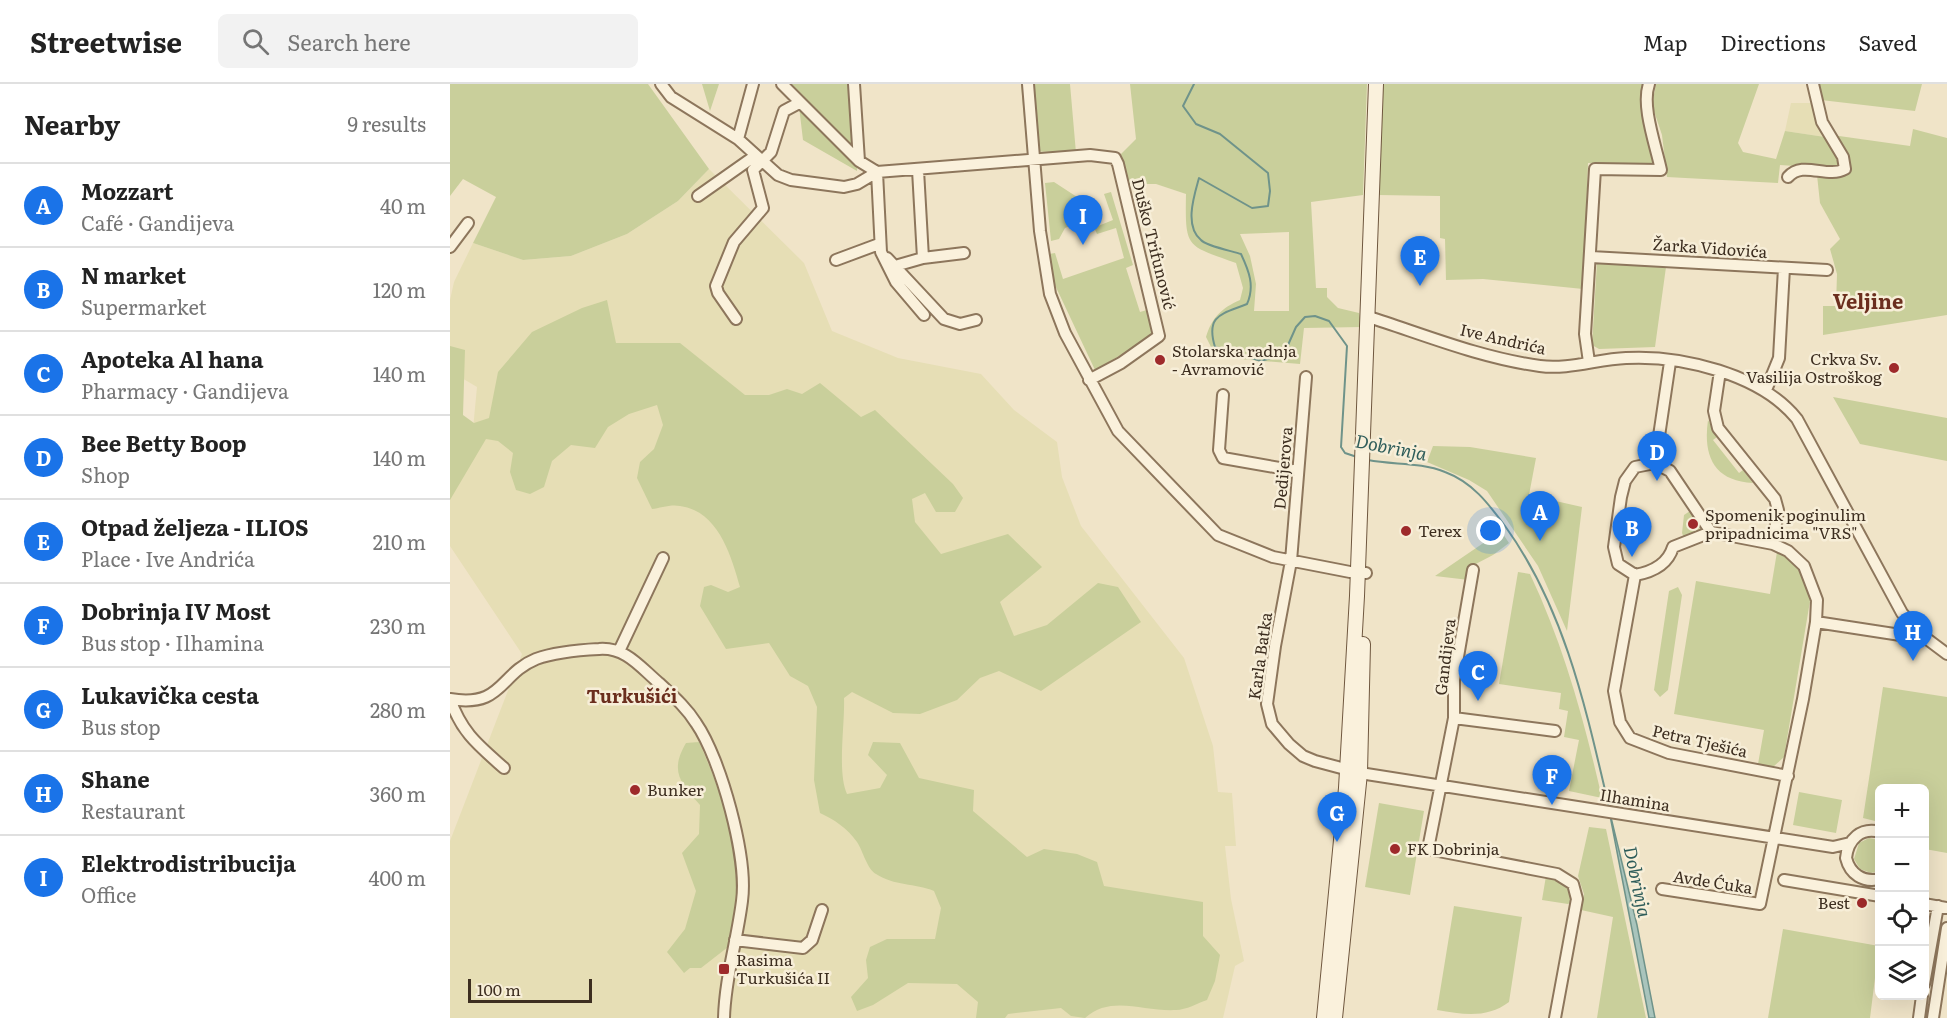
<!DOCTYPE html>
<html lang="en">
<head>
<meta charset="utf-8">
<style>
	body { margin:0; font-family:Literata,serif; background:#f2f2f2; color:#222 }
	.controls { position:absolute; right:18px; bottom:18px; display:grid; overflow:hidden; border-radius:9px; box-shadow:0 6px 24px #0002 }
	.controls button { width:54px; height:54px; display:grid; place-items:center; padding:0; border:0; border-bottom:2px solid #e0e0e0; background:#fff; color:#222; font:30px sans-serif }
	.scale { position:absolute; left:18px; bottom:15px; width:124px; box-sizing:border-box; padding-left:6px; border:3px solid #3d2e20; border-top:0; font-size:16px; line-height:21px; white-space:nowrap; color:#3d2e20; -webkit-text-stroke:4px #f7eed8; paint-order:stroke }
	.you { position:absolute; left:1041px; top:447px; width:21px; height:21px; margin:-15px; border:4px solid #fff; border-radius:50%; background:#1a73e8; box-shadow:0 0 0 9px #1a73e833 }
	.badge { display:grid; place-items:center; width:39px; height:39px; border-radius:50%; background:#1a73e8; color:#fff; font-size:20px; font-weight:700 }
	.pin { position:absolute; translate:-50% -50px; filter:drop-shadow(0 2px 3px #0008) }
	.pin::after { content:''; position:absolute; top:32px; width:21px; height:18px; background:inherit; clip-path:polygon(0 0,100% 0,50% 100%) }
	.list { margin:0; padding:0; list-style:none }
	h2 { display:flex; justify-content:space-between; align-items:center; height:78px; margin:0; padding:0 24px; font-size:26px }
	h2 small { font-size:20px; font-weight:400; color:#767676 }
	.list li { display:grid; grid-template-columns:39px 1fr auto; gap:18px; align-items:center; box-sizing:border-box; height:84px; padding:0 24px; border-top:2px solid #e0e0e0 }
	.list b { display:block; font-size:22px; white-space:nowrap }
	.list p { margin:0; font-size:20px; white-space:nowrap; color:#767676 }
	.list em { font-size:20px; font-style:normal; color:#767676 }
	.icon { flex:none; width:33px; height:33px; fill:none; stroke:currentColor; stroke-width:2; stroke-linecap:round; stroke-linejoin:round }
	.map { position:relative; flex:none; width:1497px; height:934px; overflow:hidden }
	header { display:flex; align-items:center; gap:36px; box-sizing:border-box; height:84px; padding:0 30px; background:#fff; border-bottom:2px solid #e0e0e0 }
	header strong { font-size:28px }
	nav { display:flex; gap:33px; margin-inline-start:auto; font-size:21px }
	.search { width:420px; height:54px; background:#f2f2f2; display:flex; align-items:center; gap:15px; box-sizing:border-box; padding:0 21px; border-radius:9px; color:#767676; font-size:22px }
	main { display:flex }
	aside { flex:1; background:#fff }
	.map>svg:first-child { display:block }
	.farmland { fill:#e6deb5 }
	.green { fill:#c9cf9b; fill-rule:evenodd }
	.water { fill:#a9c4bc; stroke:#6f938a; stroke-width:1.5 }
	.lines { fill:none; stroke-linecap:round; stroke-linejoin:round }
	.stream { stroke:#6f938a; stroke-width:2 }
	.street-casing { stroke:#8d765c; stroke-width:14 }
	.secondary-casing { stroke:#6f573f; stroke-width:16 }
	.street { stroke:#faf1dc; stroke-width:10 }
	.secondary { stroke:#faf1dc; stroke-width:14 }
	.poi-dot { fill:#9e2a2b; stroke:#f7eed8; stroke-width:2 }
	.labels { text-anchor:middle; stroke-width:5; stroke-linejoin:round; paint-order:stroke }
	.street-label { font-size:16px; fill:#3d2e20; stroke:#f7eed8 }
	.poi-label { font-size:16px; fill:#3d2e20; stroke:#f7eed8; text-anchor:start }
	.water-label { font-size:18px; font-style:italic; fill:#2f5d5a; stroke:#f7eed8 }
	.neighbourhood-label { font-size:18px; font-weight:bold; fill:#6b2e1e; stroke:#f7eed8 }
	.quarter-label { font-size:20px; font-weight:bold; fill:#6b2e1e; stroke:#f7eed8 }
</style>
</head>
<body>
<header>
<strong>Streetwise</strong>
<div class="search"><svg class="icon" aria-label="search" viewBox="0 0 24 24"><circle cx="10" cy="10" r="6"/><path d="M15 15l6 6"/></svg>Search here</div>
<nav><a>Map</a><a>Directions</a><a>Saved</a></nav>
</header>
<main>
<aside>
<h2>Nearby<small>9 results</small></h2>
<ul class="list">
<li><span class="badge">A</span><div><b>Mozzart</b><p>Café · Gandijeva</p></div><em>40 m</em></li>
<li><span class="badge">B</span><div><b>N market</b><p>Supermarket</p></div><em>120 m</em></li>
<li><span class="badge">C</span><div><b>Apoteka Al hana</b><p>Pharmacy · Gandijeva</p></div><em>140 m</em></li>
<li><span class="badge">D</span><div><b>Bee Betty Boop</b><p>Shop</p></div><em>140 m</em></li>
<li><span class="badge">E</span><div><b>Otpad željeza - ILIOS</b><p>Place · Ive Andrića</p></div><em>210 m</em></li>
<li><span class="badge">F</span><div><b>Dobrinja IV Most</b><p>Bus stop · Ilhamina</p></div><em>230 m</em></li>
<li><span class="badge">G</span><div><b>Lukavička cesta</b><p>Bus stop</p></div><em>280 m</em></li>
<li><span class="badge">H</span><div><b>Shane</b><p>Restaurant</p></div><em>360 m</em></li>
<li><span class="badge">I</span><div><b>Elektrodistribucija</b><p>Office</p></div><em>400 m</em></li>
</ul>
</aside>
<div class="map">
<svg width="1497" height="934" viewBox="0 0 1497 934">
	<rect width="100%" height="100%" fill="#f0e4c8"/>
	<!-- farmland -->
	<path class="farmland" d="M1341,19h22l12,34 -40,-6z
		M259,85l95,94 28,68 66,27 83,16 33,36 43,32 5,35 19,49 103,132 29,88 5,46 14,1 4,53h-11l6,53 13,62 -9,5 -12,52h-773v-177l72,-187 -72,-108v-68l23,-49 4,-42 -27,-16v-71l4,-18 19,-39 50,17 48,-4 56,-22 51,-33z"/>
	<!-- green -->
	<path class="green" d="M0,0h198l61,85 -31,32 -51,33 -56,22 -48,4 -50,-17 23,-46 -33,-18 -13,17z
		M252,0h17l-9,27z
		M335,0h71l1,87 -54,-31 -5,-42z
		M571,0h49l6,69 -49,-2z
		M680,0h237l-4,111 -52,7 5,86h11v9l11,11 21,5 3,14 -58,1 -4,36 -84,-7 -10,-20c6,-20 16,-29 34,-37l3,-12 -7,-25c-50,-18 -51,-14 -50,-69l-30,-10h-28l-8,-29 16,-16zM839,148v79h-35l2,-27 -6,-28 -10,-22z
		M932,0h263l-3,17 12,62h-66l-5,126 -100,-10 -37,1 -1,-41 -5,-1v-42l-62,-1z
		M1206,0h103l-21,59 5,9 33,7 9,-28 40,6 17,26 -3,6 -59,-4 -2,18 -111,-6 -5,-42 -10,-30z
		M1368,0h104l-7,27 -94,-11z
		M1463,45l34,9v177l-124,20v-29h13l1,-32 -7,-25 10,-10 -20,-36 -3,-28h26l-11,-40 78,11z
		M604,98l23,15 5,16 10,-3 6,16 15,-6 -9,-26 7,-2 22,73 -7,3 14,44 7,-2 6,19 -5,10 -53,31 -41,-87 -5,-29 6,-1 8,26 61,-21 -8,-30 -19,6 -7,-16 -25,10 -6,11 -8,2 -6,-58z
		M1147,178l69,5 -11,80 -56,2 -7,-4z
		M157,216l9,43h64l65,52h24l18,-6 15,5 18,-11 41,34 14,-7 78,74 10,14 -8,14h-19l-11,-19 -13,6 3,23 26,32 67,-20 34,33 -42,35 14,34 33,-11 51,-42 20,4 23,35 -100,69 -42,-20 -19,7 -23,22 -37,14 -27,-1 -41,-21 -8,6c1,27 -7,74 3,96l33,-6 7,-13 -19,-20 5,-13 27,1 19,35 55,12 -1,21 54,46 17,-8 33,5 20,8 7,24 99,16v34l17,19 -5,26 -8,19c-9,3 -21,10 -31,10 -32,2 -65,-16 -91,8l-14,-2 -10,-8 -53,6 -3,4h-29l2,-16 -21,-18 -49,-1 -35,22 -16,6 -6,-14 17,-19 -2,-18 4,-13 17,-8h48l6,-31 -7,-17c-19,-8 -40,-5 -58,-17 -9,-5 -13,-23 -19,-32 -10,-14 -22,-22 -37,-29l-6,-33 3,-73 -9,-21 -18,-10 -21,-33 -43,6 -26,-43 4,-19 7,-2 17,7 12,-5c-9,-32 -22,-76 -60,-81 -9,-2 -20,2 -28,3l-15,-31 3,-16 14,-13 9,-24 -6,-20 -28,9 -21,13 -13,21 -24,-3 -19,16 -8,26 -14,7 -14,-4 -6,-18 3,-19 -15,-12 -12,-2 -36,61v-154l15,4 -2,65 11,8 15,-5 9,-46 34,-40 50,-24z
		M1383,313l114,21v43l-87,-17z
		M1258,336l9,17 -4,3 26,33 4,-3 10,13c-40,-2 -50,-28 -45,-63z
		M983,362l37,1 66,11 -7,37 53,12 -15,124 -29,-65 -51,-75 -18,-11 -42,-18z
		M1240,427l14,18 -20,9 -2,-5 2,-18z
		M1051,447l8,12 -16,12 -23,12 -1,13 -34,-4z
		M1327,468c21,3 30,30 33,49l-26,156 -11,10 -15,-3 6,-34 -90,-16 22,-133 74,13z
		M1068,488l12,2c34,72 54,146 72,224l-33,-7 10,-51 -15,-3 4,-26 -9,-2 2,-16 -62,-9z
		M1228,503l4,8 -14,95 -8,7 -6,-7 15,-99z
		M1433,603l64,10v156l-22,-4 -1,-61h-44l-1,34 -16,-4z
		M249,658c19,42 35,88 37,135 2,22 -5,47 -8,70l-27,21h-11l-6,5 -17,-21 18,-23 11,-38 -14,-38 17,-19 1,-29c-19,-22 -31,-33 -14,-62z
		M1349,708l43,8 -6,33 -43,-8z
		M929,719l45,8 -14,84 -45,-8z
		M1139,743l17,2 40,189h-49l16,-101 -32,-7 3,-16 -6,-18z
		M1419,754l10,2v31l-8,2 -11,-4 -6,-10 5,-16z
		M1096,792l11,1 12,8 3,17 -4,2 -26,-4z
		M1004,822l68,11 -13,85c-21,16 -44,13 -72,8z
		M1333,845l96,17 -9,72h-102z"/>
	<!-- water -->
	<path class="water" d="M1158,721l29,120 18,93h-6z"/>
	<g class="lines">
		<!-- stream -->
		<path class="stream" d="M744,0l-11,22 13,18 24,10 48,39 2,18 -2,15 -16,2 -53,-30c-5,18 -15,48 2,62 5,6 31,11 40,14 8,17 14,32 6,50 -24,10 -42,10 -32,43l46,14 23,-7 12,-27 9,-10 10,-1 14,5 18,25 -6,101 4,6 12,4
			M918,376c26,5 52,2 77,12 27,10 43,31 60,54 60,83 81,183 104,281"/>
		<!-- street casing -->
		<g class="street-casing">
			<path id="street" d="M211,0l10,13 67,42 40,36 13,5 53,7 13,-3 20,-12
				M332,0l77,77 18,11 213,-17 25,3 3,6 41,172 -38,27 -32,17
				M404,0l5,77
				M578,0l12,147 10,63 15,39 53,98 100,104 55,22 77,15 16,1
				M288,55l15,-55
				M468,86l5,88
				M427,88l4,80 15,30 28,33
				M1338,93c15,-17 39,2 57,-8l-2,-12 -21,-35 -9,-38
				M248,112l54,-38 10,1
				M0,163l18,-24
				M1141,173l236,13
				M437,174l57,61 16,5 16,-4
				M386,176l43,-16
				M445,182l28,-8 41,-5
				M919,233c56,18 112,41 171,49 28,4 58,-7 86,-8 55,-3 135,16 171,61l105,194 17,20 28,21
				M286,235l-18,-26 -2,-7 18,-44 29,-34 -10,-38 18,-18 13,-41 15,-8
				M1139,278l-4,-28 10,-165 66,1c-5,-24 -20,-64 -12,-86
				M1270,287l-6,40 4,17 57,71 3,11 -5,34
				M856,293l-15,184 -16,85 -8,58 5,20 17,20 14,12 12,5 45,12 473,74 17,-4
				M1316,306l13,-32 5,-90
				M773,311l-4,55 4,8 74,13
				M1205,379l15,-101
				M1023,486l-19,110v38l101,13
				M1185,491l-17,-11 -4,-17 7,-50 4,-16 10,-14 20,-4 15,8 41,61 62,12 15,7 16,15 13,34 -1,22 -13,77 -43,205 -98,-15
				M1185,491l-21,116 6,31 10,16 39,15 119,23
				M1185,491c17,-3 33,-11 38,-28l38,-15
				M1366,538l91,14 12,-3
				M170,565l43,-91
				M0,615c53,9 49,-25 86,-40 19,-7 43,-9 63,-10 27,-2 41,18 60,34 14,13 27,24 37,40 25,36 52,135 46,178 -5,40 -17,77 -18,117
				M0,615c12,34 28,46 54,69
				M1004,634l-26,131 129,25 16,10 4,15 -22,119
				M1430,748c-19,-5 -32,7 -34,26 4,16 17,25 34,21
				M1334,796l96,16
				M1474,820l23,4
				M285,856l68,8 9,-8 10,-30
				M1474,900l14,-78
				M1469,934l3,-22
				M1483,934l14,-90"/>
		</g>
		<!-- secondary casing -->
		<g class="secondary-casing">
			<path id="secondary" d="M874,934l22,-230 11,-192 19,-512
				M885,934l25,-245 3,-129"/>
		</g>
		<!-- street -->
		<use href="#street" class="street"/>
		<!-- secondary -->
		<use href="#secondary" class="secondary"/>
	</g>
	<!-- markers -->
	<g class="poi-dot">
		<circle cx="710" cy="276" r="6"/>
		<circle cx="1444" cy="284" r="6"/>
		<circle cx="1243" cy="440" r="6"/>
		<circle cx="956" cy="447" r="6"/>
		<circle cx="185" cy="706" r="6"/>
		<circle cx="945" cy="765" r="6"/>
		<circle cx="1412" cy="819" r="6"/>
		<rect x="268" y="879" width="12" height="12" rx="3"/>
	</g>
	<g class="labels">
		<!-- street labels -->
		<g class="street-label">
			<text transform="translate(704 160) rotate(76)" y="6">Duško Trifunović</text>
			<text transform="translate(1260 164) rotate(4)" y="6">Žarka Vidovića</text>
			<text transform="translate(1053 255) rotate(13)" y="6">Ive Andrića</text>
			<text transform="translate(833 384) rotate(-85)" y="6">Dedijerova</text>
			<text transform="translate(810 572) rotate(-82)" y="6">Karla Batka</text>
			<text transform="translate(995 573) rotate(-83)" y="6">Gandijeva</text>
			<text transform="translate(1250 657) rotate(13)" y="6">Petra Tješića</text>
			<text transform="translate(1185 716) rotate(9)" y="6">Ilhamina</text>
			<text transform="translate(1263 798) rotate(9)" y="6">Avde Ćuka</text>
		</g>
		<!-- poi labels -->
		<g class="poi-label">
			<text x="722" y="273">Stolarska radnja<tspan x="722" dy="18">- Avramović</tspan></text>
			<text x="1432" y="281" text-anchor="end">Crkva Sv.<tspan x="1432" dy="18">Vasilija Ostroškog</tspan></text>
			<text x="1255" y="437">Spomenik poginulim<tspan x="1255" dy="18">pripadnicima "VRS"</tspan></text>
			<text x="968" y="453">Terex</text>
			<text x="197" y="712">Bunker</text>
			<text x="957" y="771">FK Dobrinja</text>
			<text x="1400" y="825" text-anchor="end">Best</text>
			<text x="286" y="882">Rasima<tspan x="286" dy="18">Turkušića II</tspan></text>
		</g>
		<!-- water labels -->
		<g class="water-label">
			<text transform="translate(941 364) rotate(11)" y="6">Dobrinja</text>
			<text transform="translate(1187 798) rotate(78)" y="6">Dobrinja</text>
		</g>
		<!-- neighbourhood labels -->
		<g class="neighbourhood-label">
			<text x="182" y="619">Turkušići</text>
		</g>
		<!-- quarter labels -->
		<g class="quarter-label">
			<text x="1418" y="225">Veljine</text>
		</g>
	</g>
</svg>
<div class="controls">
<button>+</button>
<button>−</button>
<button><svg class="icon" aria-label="locate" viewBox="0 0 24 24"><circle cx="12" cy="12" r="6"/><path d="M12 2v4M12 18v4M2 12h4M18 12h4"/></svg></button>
<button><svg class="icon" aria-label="layers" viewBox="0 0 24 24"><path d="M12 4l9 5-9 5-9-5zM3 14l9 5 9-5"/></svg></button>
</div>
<div class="scale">100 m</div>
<div class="you"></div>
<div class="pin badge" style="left:1090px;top:457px">A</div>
<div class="pin badge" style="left:1182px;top:473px">B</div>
<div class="pin badge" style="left:1028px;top:617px">C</div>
<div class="pin badge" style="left:1207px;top:397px">D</div>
<div class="pin badge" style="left:970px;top:202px">E</div>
<div class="pin badge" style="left:1102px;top:721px">F</div>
<div class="pin badge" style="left:887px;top:758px">G</div>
<div class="pin badge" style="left:1463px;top:577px">H</div>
<div class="pin badge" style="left:633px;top:161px">I</div>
</div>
</main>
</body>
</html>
